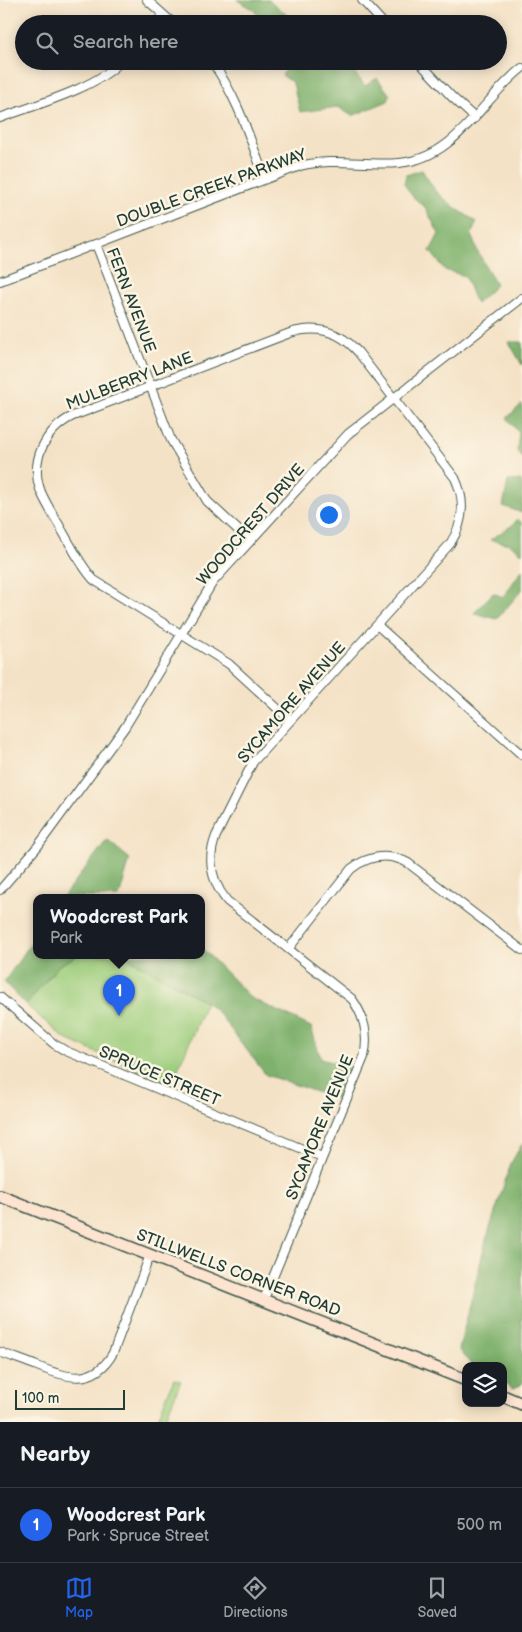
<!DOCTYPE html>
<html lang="en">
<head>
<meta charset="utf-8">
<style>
	body { margin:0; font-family:"Balsamiq Sans",sans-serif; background:#242831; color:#f1f3f6 }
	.controls { position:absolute; right:15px; bottom:15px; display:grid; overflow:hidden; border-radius:10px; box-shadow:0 2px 12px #0003 }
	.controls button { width:45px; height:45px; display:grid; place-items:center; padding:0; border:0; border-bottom:1px solid #363941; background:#171b24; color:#f1f3f6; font:25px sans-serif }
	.scale { position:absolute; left:15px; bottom:12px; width:110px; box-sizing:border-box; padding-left:5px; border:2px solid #1f3d34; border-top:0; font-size:14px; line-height:18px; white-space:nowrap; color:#1f3d34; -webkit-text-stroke:4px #fcf5e5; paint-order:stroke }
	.you { position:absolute; left:328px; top:514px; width:18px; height:18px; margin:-12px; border:4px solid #fff; border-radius:50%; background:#1a73e8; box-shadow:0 0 0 8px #1a73e833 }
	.badge { display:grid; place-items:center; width:32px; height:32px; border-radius:50%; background:#2563eb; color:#fff; font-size:16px; font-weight:700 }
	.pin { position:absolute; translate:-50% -41px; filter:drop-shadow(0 1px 2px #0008) }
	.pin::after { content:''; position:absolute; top:26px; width:18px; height:15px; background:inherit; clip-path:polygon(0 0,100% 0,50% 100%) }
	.popup { position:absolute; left:33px; top:894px; width:172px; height:65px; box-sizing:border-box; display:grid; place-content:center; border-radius:10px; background:#171b24; filter:drop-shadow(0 1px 4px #0005); font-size:16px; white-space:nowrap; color:#9ea1a6 }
	.popup b { font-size:19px; color:#f1f3f6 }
	.popup::after { content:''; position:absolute; left:50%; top:100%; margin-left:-10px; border:10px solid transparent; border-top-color:#171b24 }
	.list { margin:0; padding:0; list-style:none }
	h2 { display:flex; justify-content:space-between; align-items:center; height:65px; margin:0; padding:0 20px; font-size:21px }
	h2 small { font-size:16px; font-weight:400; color:#9ea1a6 }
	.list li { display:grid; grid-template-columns:32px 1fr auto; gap:15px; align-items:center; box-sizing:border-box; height:75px; padding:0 20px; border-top:1px solid #363941 }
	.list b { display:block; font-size:19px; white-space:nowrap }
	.list p { margin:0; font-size:16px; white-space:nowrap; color:#9ea1a6 }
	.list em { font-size:16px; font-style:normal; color:#9ea1a6 }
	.icon { flex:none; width:28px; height:28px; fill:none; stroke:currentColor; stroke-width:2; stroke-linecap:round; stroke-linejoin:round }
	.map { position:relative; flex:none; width:522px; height:1422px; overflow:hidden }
	.search { position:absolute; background:#171b24; box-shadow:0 2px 12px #0003; left:15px; right:15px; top:15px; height:55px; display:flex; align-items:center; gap:12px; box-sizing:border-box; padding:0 18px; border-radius:28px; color:#9ea1a6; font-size:19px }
	.sheet { height:140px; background:#171b24 }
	nav { display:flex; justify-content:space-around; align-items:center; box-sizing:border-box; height:70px; border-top:1px solid #363941; background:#171b24; font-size:14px; color:#9ea1a6 }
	nav a { display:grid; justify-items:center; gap:2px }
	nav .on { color:#2563eb }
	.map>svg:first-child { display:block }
	.green { fill:#9ece7d; stroke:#5e8658 }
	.forest { fill:#7eb16c; stroke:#4e7750 }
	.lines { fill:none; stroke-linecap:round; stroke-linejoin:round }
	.street-casing { stroke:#3f564a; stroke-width:10 }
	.secondary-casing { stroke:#3f564a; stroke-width:14 }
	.street { stroke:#fff; stroke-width:8 }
	.secondary { stroke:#fde4d1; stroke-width:11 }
	.labels { text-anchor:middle; stroke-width:5; stroke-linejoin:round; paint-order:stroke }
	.street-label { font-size:16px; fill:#1f3d34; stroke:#fcf5e5 }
</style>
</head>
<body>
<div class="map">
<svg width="522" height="1422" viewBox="0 0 522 1422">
	<rect width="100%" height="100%" fill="#fcf5e5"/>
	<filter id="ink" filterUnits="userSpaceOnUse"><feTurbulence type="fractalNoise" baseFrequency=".02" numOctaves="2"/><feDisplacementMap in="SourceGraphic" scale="10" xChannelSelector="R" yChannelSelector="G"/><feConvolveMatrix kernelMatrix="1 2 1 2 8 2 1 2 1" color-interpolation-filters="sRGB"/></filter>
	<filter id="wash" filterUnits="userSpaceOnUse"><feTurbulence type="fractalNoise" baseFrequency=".0096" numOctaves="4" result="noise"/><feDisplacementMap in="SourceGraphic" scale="20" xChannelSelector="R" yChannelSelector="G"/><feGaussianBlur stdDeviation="1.12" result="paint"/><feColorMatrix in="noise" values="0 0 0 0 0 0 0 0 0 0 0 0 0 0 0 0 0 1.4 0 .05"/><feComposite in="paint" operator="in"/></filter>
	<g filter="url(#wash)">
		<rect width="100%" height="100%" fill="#f4e2c6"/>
		<!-- green -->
		<path class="green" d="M78,955h45l83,47 -35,84 -107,-48 -38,-33 32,-39z
			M174,1379l7,2 -16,39 5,2h-14z"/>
		<!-- forest -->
		<path class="forest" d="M237,0h32l29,24h-34l-11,-15z
			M291,61h35l4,4 17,-2 18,23 12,-8 13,17 -2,6 -36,15 -14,-9 -38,5 -7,-29 -11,-8z
			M422,170l14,22 21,17 20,13 -6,13 7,17 18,33 -20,19 -11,-28 -20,-6 -15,-19 9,-17 -14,-27 -12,-10 -9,-13 2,-9z
			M509,342h13v23z
			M522,404v54l-5,-7 2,-18 -12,-15z
			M521,480l1,3v30l-19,-7 5,-25z
			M517,519l5,4v30l-12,-9 -20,-4 24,-16z
			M522,570v20l-25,29 -23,-6 19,-20 10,4z
			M107,840l23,19 -11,38h-56z
			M36,936v19h42l-20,11 -32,39 -22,-23z
			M202,948l49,50 60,29 10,32 30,8 -14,32 -71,-24 -47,-61 -13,-12 -83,-47h79z
			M522,1144v240l-9,5 -10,-6v-17h-31l-13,-17 27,-109 25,-77z"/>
	</g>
	<g filter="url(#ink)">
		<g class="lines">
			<!-- street casing -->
			<g class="street-casing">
				<path id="street" d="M147,0l27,24
					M362,0l22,24
					M155,24l8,-9
					M211,61c26,34 39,78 54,118
					M418,61l34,36 23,21
					M0,118c35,-13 97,-30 121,-57
					M96,244l75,196 36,61 43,40
					M0,281l300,-115c33,-9 65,0 99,-3 58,-5 82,-63 123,-95
					M377,625l145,130
					M0,890l38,-44 87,-119 88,-145 135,-148 174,-136
					M289,948l62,-79c18,-14 38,-16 57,-6l114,87
					M0,997l54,47 12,7 256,106
					M264,1299l100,-242c5,-22 1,-40 -12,-58l-125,-98c-16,-20 -20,-42 -11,-65l37,-74 197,-218c14,-22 16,-43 5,-66l-97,-126c-18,-21 -42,-27 -68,-19l-217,83c-28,14 -44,45 -32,76 6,14 15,27 22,40 10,17 18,34 31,48l135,84 61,56
					M0,1352c12,5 25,9 37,14 29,12 57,21 76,-13l37,-98"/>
			</g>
			<!-- secondary casing -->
			<g class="secondary-casing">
				<path id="secondary" d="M0,1196l466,184
					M503,1396l19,8"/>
			</g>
			<!-- street -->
			<use href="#street" class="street"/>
			<!-- secondary -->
			<use href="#secondary" class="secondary"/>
		</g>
	</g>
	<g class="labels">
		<!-- street labels -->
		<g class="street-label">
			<text transform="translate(211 187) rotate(-20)" y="6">DOUBLE CREEK PARKWAY</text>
			<text transform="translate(132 300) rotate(69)" y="6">FERN AVENUE</text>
			<text transform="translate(129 380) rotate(-21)" y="6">MULBERRY LANE</text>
			<text transform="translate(250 524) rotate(-49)" y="6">WOODCREST DRIVE</text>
			<text transform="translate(291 702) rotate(-49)" y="6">SYCAMORE AVENUE</text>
			<text transform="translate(160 1075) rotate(23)" y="6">SPRUCE STREET</text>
			<text transform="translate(319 1127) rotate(-68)" y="6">SYCAMORE AVENUE</text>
			<text transform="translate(239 1272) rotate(21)" y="6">STILLWELLS CORNER ROAD</text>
		</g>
	</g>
</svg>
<div class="controls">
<button><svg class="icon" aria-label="layers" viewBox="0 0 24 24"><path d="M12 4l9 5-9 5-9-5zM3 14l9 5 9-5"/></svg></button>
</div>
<div class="scale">100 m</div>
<div class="you"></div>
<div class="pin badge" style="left:119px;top:1016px">1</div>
<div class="popup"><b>Woodcrest Park</b>Park</div>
<div class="search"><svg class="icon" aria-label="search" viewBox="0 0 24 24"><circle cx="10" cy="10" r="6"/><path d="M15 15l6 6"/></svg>Search here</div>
</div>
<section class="sheet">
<h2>Nearby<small></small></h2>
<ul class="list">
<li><span class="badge">1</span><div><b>Woodcrest Park</b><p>Park · Spruce Street</p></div><em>500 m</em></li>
</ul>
</section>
<nav>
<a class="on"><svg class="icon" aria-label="map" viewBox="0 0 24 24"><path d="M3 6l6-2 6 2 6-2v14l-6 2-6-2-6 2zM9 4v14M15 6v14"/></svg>Map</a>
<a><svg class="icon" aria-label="directions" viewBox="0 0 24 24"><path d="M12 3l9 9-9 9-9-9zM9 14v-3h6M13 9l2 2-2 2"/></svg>Directions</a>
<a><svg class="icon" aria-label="saved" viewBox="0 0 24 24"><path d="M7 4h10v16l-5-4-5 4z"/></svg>Saved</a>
</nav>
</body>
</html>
